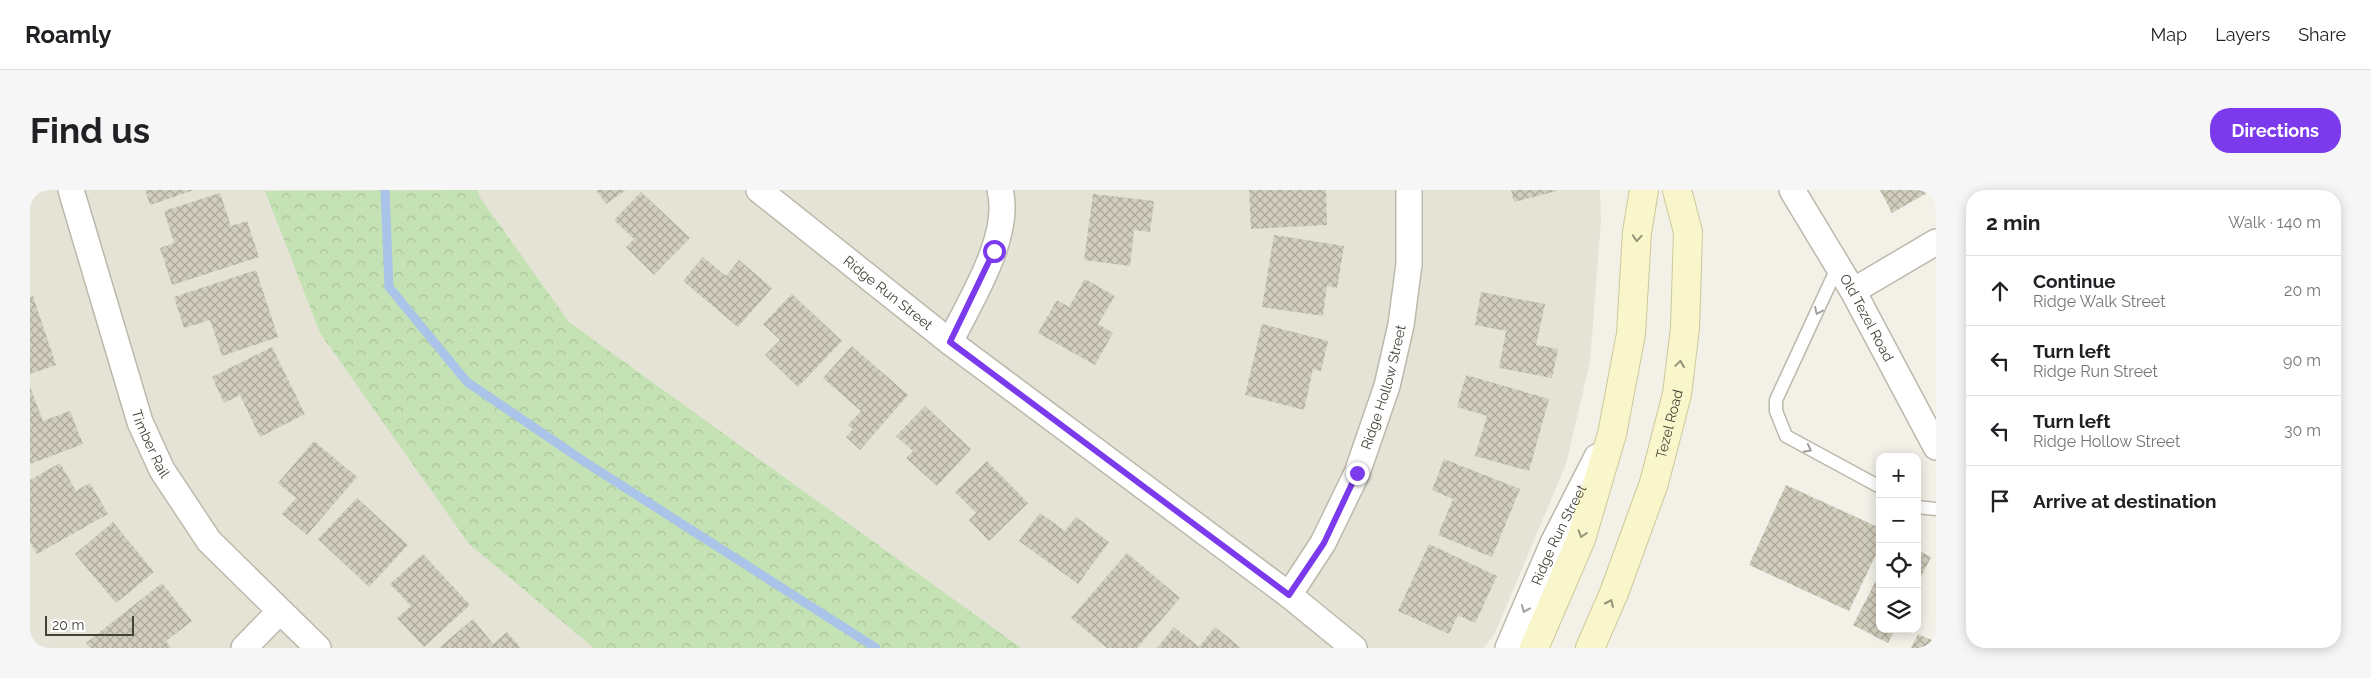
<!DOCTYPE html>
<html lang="en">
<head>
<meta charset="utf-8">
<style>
	body { margin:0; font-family:Raleway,sans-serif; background:#f6f6f6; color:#202124 }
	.controls { position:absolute; right:15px; bottom:15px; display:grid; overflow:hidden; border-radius:10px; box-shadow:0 2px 12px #0003 }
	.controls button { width:45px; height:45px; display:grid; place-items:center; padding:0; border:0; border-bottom:1px solid #e0e0e0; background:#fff; color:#202124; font:25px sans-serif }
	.scale { position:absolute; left:15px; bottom:12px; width:89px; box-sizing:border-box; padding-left:5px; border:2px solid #444137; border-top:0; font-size:14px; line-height:18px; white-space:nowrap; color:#444137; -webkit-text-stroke:4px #fff; paint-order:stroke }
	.stop { position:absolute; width:15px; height:15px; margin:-11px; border:4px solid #7c3aed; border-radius:50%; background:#fff }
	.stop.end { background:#7c3aed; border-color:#fff; box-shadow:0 1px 5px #0008 }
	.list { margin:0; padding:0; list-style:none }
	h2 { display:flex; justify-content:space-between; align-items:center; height:65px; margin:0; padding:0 20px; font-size:21px }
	h2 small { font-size:16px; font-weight:400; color:#757577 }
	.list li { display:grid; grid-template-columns:32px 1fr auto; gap:15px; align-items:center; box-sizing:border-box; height:70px; padding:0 20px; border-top:1px solid #e0e0e0 }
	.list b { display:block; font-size:19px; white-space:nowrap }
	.list p { margin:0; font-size:16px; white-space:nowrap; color:#757577 }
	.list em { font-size:16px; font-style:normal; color:#757577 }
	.icon { flex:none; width:28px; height:28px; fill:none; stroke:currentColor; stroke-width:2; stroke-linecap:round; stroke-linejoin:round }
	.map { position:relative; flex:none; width:1906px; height:458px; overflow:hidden; border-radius:20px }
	header { display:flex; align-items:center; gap:30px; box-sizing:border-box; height:70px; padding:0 25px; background:#fff; border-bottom:1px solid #e0e0e0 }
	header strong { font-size:24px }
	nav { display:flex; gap:28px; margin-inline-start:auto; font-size:18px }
	.intro { display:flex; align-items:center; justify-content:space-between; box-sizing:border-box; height:120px; padding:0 30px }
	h1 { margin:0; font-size:35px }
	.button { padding:12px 22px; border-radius:20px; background:#7c3aed; color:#fff; font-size:18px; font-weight:700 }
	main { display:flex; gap:30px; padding:0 30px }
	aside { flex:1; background:#fff; border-radius:20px; box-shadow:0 2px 12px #0003 }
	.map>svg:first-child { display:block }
	.residential { fill:#e5e3d6 }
	.forest { fill:url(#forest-crowns) }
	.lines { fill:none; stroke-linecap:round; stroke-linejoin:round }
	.stream { stroke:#aac3e8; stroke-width:9 }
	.building { fill:url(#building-cross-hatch) }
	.service-casing { stroke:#bcb9ab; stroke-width:15 }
	.minor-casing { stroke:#bcb9ab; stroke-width:28 }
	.secondary-casing { stroke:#ccc99b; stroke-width:30 }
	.service { stroke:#fff; stroke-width:12 }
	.minor { stroke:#fff; stroke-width:25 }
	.secondary { stroke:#f8f6ca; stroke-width:28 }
	.oneway { stroke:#959279 }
	.oneway2 { stroke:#a2a09b }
	.route { stroke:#7c3aed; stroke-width:6 }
	.labels { text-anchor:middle; stroke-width:4; stroke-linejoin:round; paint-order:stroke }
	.street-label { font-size:14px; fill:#444137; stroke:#fff }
</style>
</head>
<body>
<header>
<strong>Roamly</strong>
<nav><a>Map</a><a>Layers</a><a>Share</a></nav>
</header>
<div class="intro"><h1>Find us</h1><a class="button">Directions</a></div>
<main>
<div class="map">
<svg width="1906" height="458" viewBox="0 0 1906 458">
	<defs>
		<pattern id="forest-crowns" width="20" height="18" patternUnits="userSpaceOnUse" patternTransform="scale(1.25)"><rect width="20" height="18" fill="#c4e2b4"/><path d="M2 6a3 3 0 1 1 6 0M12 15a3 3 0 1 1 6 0" fill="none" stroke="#aac39b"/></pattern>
		<pattern id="building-cross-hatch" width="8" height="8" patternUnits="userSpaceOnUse" patternTransform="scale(1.25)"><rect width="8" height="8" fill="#d2cebe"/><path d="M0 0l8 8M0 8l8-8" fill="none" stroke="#aca99b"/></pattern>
	</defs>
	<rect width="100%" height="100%" fill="#f2f0e7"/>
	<!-- residential -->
	<path class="residential" d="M0,0h1570l1,30 -11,142 -24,102 -71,169 -11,15h-1454z"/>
	<!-- forest -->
	<path class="forest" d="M448,0l1,6 90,126 452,326h-427l-125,-104 -149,-211 -55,-142z"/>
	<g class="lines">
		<!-- stream -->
		<path class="stream" d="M355,0l4,97 78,95 118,80 291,186"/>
	</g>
	<!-- building -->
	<path class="building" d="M115,0h49l-44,15z
		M566,0h30l-20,14z
		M1219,0h77l1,35 -76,4z
		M1481,0h46v1l-43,11z
		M1850,0h52l-40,23z
		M611,2l49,46 -36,37 -28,-28 8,-8 -20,-19z
		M190,3l11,33 16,-5 12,36 -87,28 -12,-37 14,-5 -10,-32z
		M1063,4l61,7 -4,31 -16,-2 -4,36 -46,-6z
		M1244,45l70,11 -7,42 -10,-2 -4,30 -61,-9z
		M673,67l23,19 13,-16 33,28 -34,39 -55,-46z
		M226,80l22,67 -56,19 -12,-36 -26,8 -10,-31z
		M1055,89l30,17 -17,28 15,9 -18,32 -57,-32 19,-33 12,7z
		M1451,102l64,12 -9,41 22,4 -6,29 -53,-10 7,-37 -31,-6z
		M762,104l50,47 -44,46 -33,-32 15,-15 -17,-16z
		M3,106l23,69 -26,9v-77z
		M1232,134l66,17 -7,30 -8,-2 -9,41 -59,-15z
		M822,156l56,49 -48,55 -14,-13 7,-8 -5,-4 13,-14 -38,-33z
		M242,157l33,67 -45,23 -20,-42 -16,8 -12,-26z
		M1436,185l83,24 -20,72 -54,-15 12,-40 -30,-9z
		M0,197l13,34 27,-10 13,33 -53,20z
		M895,216l46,43 -34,37 -31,-28 7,-7 -17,-15z
		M284,251l43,36 -50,58 -25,-21 14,-16 -18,-15z
		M1414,269l76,30 -28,68 -54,-22 15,-36 -21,-9z
		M957,271l41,42 -39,38 -20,-21 7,-7 -21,-21z
		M30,273l16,28 14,-8 18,31 -71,40 -7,-12v-62z
		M1756,295l94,43v18l-31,65 -100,-46z
		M327,308l51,47 -39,42 -51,-48z
		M1010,323l25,18 11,-14 33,25 -31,42 -59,-43z
		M83,332l41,50 -38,31 -41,-49z
		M1399,354l68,32 -22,47 -17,-8 -9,19 -51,-23z
		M1887,360l14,7 -14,28z
		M1097,363l53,45 -43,50h-30l-36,-30z
		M393,364l47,51 -46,42 -27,-29 14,-12 -21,-22z
		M1850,383v56h15l-7,14 -35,-18z
		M132,393l30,38 -26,20 5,7h-81l-4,-5z
		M443,429l20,25 14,-12 14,16h-82z
		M1144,437l25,20 16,-20 26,21h-84z
		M1888,444l18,8v6h-25z"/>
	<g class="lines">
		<!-- service casing -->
		<g class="service-casing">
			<path id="service" d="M1808,76l-62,134v11l10,25 94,51
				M1887,317l19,2"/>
		</g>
		<!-- minor casing -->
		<g class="minor-casing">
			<g id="minor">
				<path id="s1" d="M41,0l69,232 22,48 47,71 109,107"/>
				<path id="s2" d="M729,0l191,152 339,253 65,53"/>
				<path id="s3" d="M1762,0l61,101 83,156"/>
				<path d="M1823,101l83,-49"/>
				<path d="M920,152c20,-41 62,-106 50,-152"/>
				<path id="s4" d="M1259,405l34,-52 34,-70 30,-87 14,-61 8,-61v-74"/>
				<path d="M214,458l35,-36"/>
				<path id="s5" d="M1478,458l45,-105 44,-86"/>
			</g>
		</g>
		<!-- secondary casing -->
		<g class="secondary-casing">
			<g id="secondary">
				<path d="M1504,458l47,-109 31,-105 19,-100 6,-102 7,-42"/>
				<path id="s6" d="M1560,458l24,-55 40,-110 23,-89 8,-66 3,-96 -11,-42"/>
			</g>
		</g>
		<!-- service -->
		<use href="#service" class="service"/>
		<!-- minor -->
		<use href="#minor" class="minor"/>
		<!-- secondary -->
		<use href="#secondary" class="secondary"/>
	</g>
	<!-- one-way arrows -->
	<defs><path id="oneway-chevron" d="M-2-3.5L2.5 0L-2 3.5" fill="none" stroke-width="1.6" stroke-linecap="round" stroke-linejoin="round" transform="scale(1.25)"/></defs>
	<g class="oneway">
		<use href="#oneway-chevron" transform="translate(1607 48) rotate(94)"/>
		<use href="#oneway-chevron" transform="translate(1650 174) rotate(-82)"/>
		<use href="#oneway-chevron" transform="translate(1552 344) rotate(108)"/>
		<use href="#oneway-chevron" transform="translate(1580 413) rotate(-66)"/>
	</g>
	<g class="oneway2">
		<use href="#oneway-chevron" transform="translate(1788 121) rotate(115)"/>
		<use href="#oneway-chevron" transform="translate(1778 259) rotate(28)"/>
		<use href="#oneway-chevron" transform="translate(1495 419) rotate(113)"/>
	</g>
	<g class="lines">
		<!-- route -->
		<path class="route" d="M964,61l-44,91 339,253 35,-52 33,-70"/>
	</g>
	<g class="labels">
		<!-- street labels -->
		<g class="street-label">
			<text dy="5" stroke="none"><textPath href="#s2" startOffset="165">Ridge Run Street</textPath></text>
			<text dy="5" stroke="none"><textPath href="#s3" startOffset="148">Old Tezel Road</textPath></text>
			<text dy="5" stroke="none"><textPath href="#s4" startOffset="230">Ridge Hollow Street</textPath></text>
			<text dy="5" stroke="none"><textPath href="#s6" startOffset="238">Tezel Road</textPath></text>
			<text dy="5" stroke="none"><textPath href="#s1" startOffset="266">Timber Rail</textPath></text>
			<text dy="5" stroke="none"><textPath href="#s5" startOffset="124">Ridge Run Street</textPath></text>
		</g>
	</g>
</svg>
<div class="controls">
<button>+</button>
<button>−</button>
<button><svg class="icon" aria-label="locate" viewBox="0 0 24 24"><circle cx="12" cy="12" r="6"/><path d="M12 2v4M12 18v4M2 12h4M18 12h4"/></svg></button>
<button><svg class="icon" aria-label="layers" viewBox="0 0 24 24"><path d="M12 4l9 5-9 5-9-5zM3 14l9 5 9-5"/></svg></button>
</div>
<div class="scale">20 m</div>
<div class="stop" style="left:964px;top:61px"></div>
<div class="stop end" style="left:1327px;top:283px"></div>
</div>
<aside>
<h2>2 min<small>Walk · 140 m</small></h2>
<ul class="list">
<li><svg class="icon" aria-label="ahead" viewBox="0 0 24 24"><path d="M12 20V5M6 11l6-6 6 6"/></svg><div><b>Continue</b><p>Ridge Walk Street</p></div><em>20 m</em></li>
<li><svg class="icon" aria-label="left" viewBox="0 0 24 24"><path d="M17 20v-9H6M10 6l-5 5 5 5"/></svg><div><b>Turn left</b><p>Ridge Run Street</p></div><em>90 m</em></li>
<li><svg class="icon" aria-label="left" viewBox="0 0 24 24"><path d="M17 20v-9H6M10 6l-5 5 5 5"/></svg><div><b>Turn left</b><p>Ridge Hollow Street</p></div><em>30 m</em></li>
<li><svg class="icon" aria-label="arrive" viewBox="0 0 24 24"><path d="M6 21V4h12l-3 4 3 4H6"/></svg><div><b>Arrive at destination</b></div></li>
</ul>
</aside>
</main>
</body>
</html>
